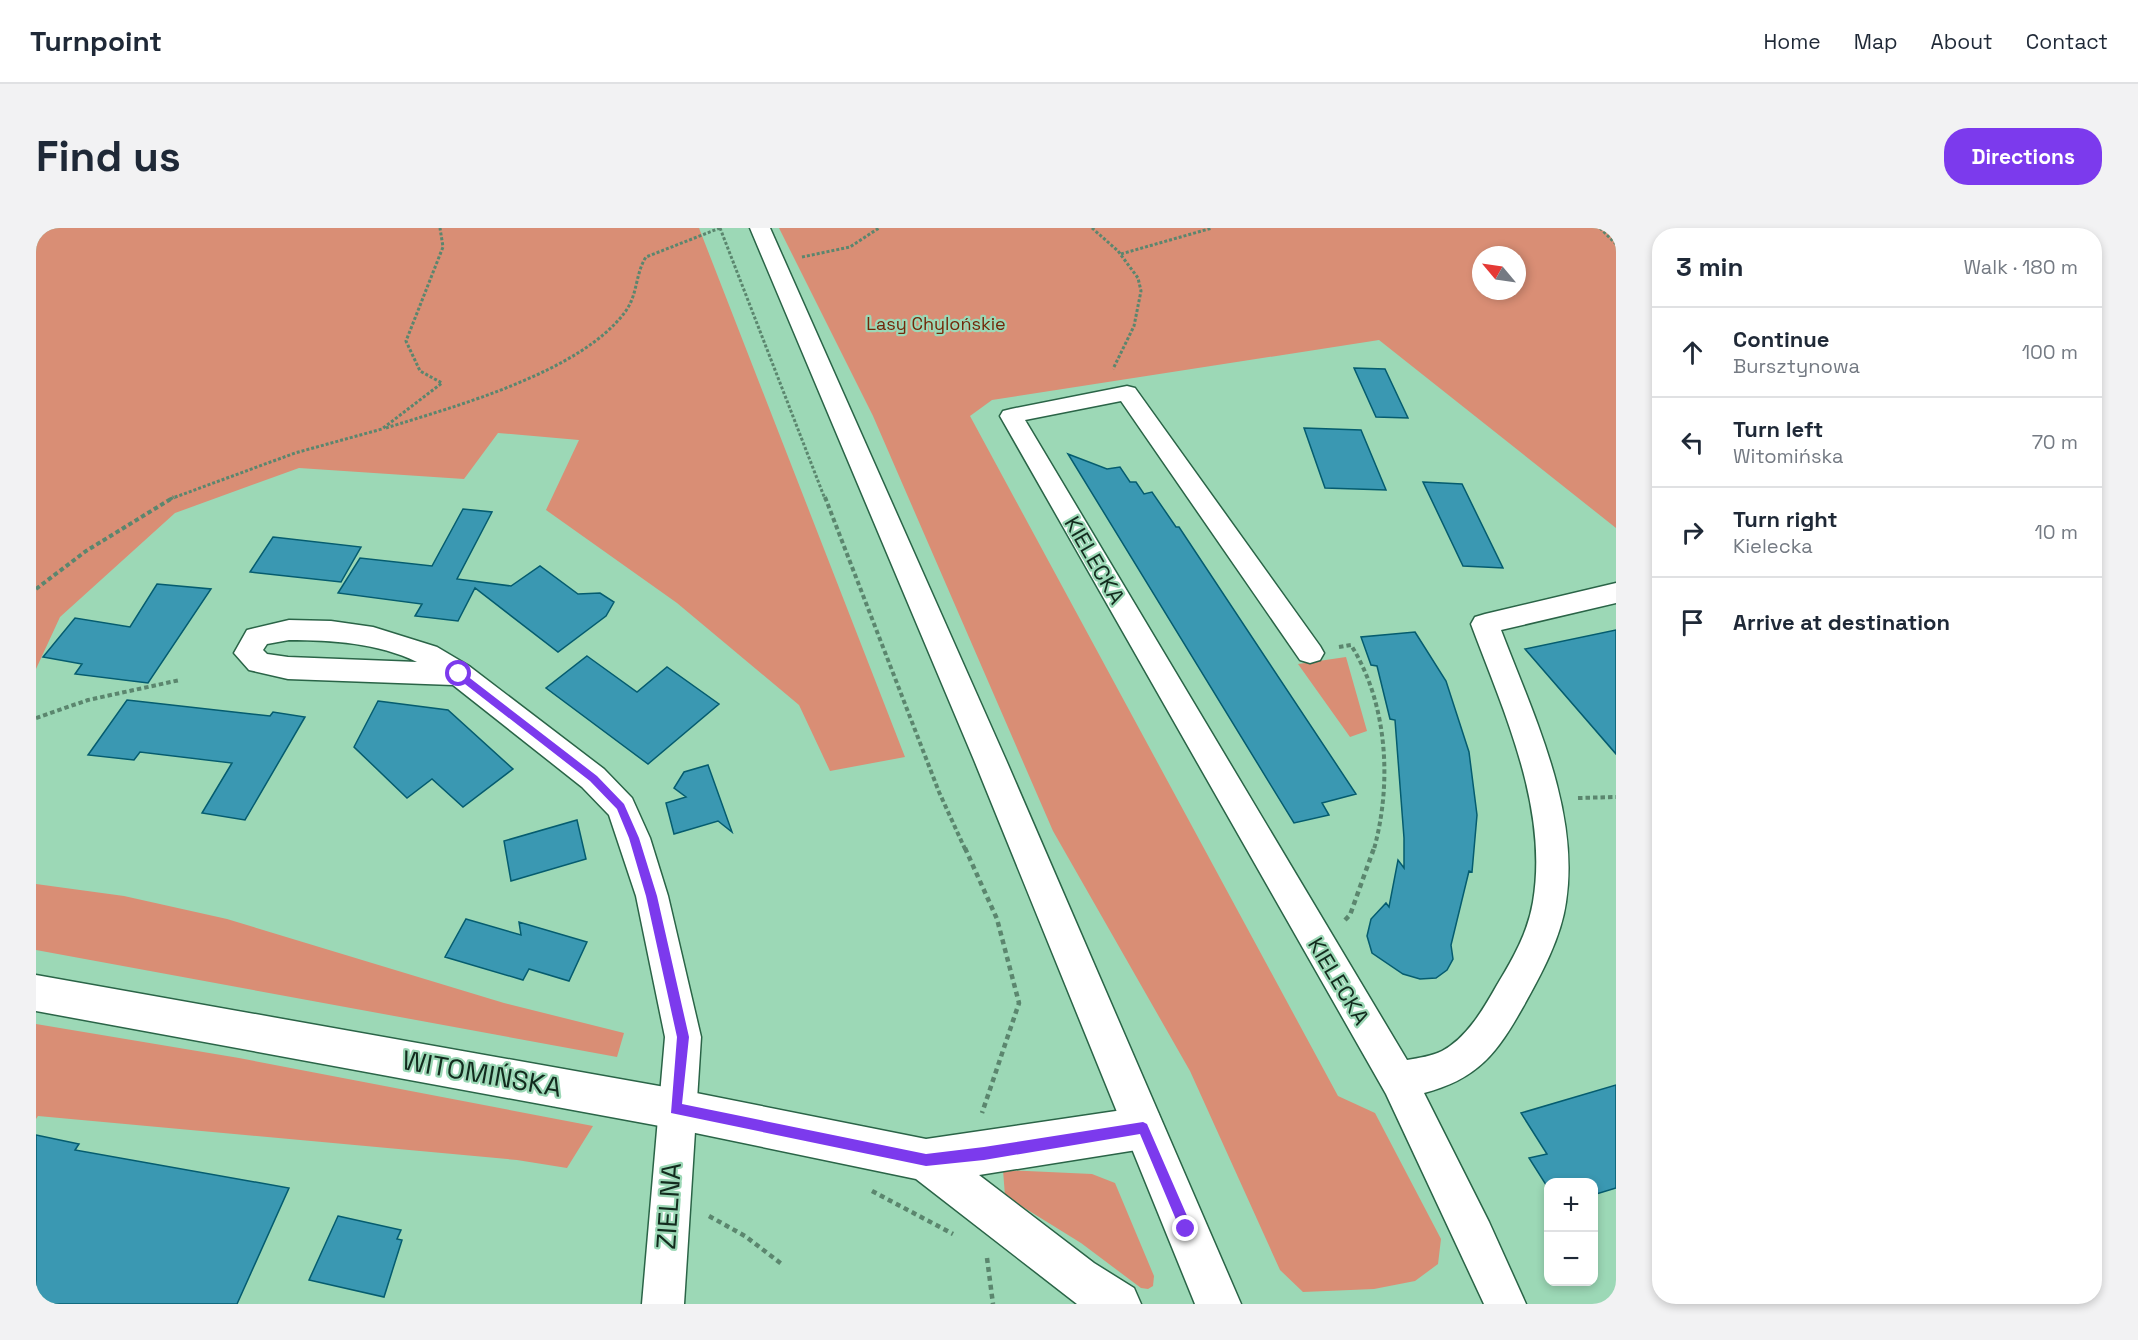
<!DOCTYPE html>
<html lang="en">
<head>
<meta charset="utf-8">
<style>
	body { margin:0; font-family:"Space Grotesk",sans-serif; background:#f2f2f3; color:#1f2937 }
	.controls { position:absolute; right:18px; bottom:18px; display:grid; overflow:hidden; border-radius:12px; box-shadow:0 3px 9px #0003 }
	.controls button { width:54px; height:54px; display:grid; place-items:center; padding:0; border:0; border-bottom:2px solid #e0e1e3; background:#fff; color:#1f2937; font:30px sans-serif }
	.compass { position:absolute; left:1436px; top:18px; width:54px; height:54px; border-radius:50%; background:#fff; box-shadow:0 3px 9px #0003; rotate:299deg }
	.stop { position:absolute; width:18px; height:18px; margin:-14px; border:4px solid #7c3aed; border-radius:50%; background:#fff }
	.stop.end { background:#7c3aed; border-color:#fff; box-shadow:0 2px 6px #0008 }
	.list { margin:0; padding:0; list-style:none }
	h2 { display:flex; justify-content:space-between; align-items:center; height:78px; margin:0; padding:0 24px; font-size:26px }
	h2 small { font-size:20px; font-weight:400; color:#747a83 }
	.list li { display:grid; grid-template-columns:39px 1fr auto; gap:18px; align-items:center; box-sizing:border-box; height:90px; padding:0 24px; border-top:2px solid #e0e1e3 }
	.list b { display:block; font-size:22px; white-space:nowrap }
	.list p { margin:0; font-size:20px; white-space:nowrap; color:#747a83 }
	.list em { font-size:20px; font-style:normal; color:#747a83 }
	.icon { flex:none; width:33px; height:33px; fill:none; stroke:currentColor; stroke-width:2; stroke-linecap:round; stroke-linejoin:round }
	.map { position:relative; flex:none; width:1580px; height:1076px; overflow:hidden; border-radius:24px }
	header { display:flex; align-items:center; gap:36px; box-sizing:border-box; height:84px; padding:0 30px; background:#fff; border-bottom:2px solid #e0e1e3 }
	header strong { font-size:28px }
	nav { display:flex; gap:33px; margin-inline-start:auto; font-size:21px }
	.intro { display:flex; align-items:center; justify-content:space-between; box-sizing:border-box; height:144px; padding:0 36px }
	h1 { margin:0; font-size:42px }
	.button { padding:15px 27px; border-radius:24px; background:#7c3aed; color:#fff; font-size:21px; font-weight:700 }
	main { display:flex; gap:36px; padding:0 36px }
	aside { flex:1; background:#fff; border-radius:24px; box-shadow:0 3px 9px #0003 }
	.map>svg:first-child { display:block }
	.green { fill:#d98e75; fill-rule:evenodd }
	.building { fill:#3a98b2; stroke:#055c6f; stroke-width:1.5 }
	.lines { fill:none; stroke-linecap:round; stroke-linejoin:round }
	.minor-casing { stroke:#2a6447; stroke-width:3 }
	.tertiary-casing { stroke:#2a6447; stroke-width:3 }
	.secondary-casing { stroke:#2a6447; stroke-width:3 }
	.path-far2 { stroke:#5b866e; stroke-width:3; stroke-dasharray:3 2; stroke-linecap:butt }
	.path-far1 { stroke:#5b866e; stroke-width:4; stroke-dasharray:4.5 3; stroke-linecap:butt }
	.path { stroke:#5b866e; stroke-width:4.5; stroke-dasharray:5 4; stroke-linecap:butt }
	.minor { fill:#fff; fill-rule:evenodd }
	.tertiary { fill:#fff; fill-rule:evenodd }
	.secondary { fill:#fff; fill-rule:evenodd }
	.route { fill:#7c3aed }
	.labels { text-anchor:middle; stroke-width:4.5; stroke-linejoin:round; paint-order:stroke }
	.far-park-label { font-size:18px; fill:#722709; stroke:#9cd8b6 }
	.street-label { font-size:22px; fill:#132b1e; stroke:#9cd8b6 }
	.near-street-label { font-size:27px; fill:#132b1e; stroke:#9cd8b6 }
</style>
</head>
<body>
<header>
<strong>Turnpoint</strong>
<nav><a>Home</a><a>Map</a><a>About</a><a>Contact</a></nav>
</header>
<div class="intro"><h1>Find us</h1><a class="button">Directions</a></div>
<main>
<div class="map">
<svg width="1580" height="1076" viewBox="0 0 1580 1076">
	<rect width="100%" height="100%" fill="#9cd8b6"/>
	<!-- green -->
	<path class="green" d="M0,0h663l206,529 -75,14 -31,-66 -122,-102 -131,-93 33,-70 -81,-7 -34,46 -165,-11 -124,45 -115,104 -24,52z
		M743,0h837v300l-237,-188 -387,60 -22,16 368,680 37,17 66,126 -3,25 -23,17 -41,8 -71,3 -23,-22 -90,-199 -137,-240 -180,-415zM1445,27h36v36h-36z
		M1310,429l21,74 -17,6 -52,-73z
		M0,656l88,12 103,23 277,84 120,30 -7,24 -581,-107z
		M0,796l203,34 354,68 -26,42 -50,-8 -479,-44 -2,3z
		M967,942l89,4 23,9 39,93 -1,10 -5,3 -7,-1 -60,-45 -76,-47z"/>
	<!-- building -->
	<path class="building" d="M1318,140l31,1 23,49 -32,-1z
		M1268,200l57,2 25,60 -61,-2z
		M1032,226l39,15 13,-2 10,15h6l8,12 8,-2 24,35h3l177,267 -34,9 7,12 -35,8z
		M1387,254l39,2 41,84 -40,-2z
		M427,281l29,3 -35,67 54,7 29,-20 38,28 22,-1 14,9 -8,14 -48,36 -83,-64 -17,33 -43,-5 7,-12 -84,-11 22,-35 72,8z
		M237,309l88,10 -20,35 -91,-10z
		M121,356l54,5 -63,94 -73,-9 7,-10 -39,-7 32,-39 55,9z
		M1580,402v124l-91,-105z
		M1379,404l31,49 23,71 8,63 -5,57 -3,-1 -18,74 2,14 -6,11 -11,8 -16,1 -17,-5 -31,-21 -5,-17 4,-17 15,-16 3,4 9,-47 6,8v-30l-9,-118 -5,-1 -13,-53 -6,-1 -10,-28z
		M551,428l50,36 30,-25 52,37 -71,60 -102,-76z
		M91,472l143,16 3,-4 32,5 -60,103 -43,-7 30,-50 -92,-11 -6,8 -46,-5z
		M342,473l70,9 65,59 -50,38 -31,-28 -25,19 -53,-51z
		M672,537l24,67 -14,-11 -44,13 -8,-31 20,-6 -12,-9 10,-16z
		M541,592l9,39 -75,22 -7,-40z
		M430,691l55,16 -2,-13 68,20 -18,39 -40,-12 -6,11 -78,-23z
		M1580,857v103l-23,7v-13h-45v6l-19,-30 18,-4 -26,-41z
		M0,907l43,9 -4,6 214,38 -52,116h-201z
		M302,988l63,14 -4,9 5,1 -18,57 -75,-17z"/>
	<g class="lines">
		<!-- minor casing -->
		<g class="minor-casing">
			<path id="minor" d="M1091,158l8,2 185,258 4,7 -4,7 -10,3 -10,-3 -179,-259 -96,19 382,640c12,-2 25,-4 35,-9 25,-13 42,-43 55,-66 16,-26 31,-53 36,-83 16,-94 -30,-192 -62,-278l4,-7 10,-3 131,-31v20l-115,27c32,84 79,180 65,272 -5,36 -25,73 -43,105 -26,46 -45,72 -99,86l65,129 37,82h-42l-98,-210 -386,-678 3,-5 8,-2z
				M253,392l42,1 42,6 64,20 32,19 135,103 28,29 18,40 18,58 33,141 -17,267h-42l23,-267 -29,-141 -27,-81 -27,-28 -129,-102 -165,-6 -39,-9 -15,-17 13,-23zM253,412c43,0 89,3 128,22l-129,-5 -21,-3 -4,-4 4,-6z"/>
		</g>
		<!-- tertiary casing -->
		<g class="tertiary-casing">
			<path id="tertiary" d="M0,747l640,114 250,50 217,-32 15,6 6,15 -6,15 -15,6 -164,26 115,88 40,25 7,16h-64l-161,-125 -240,-50 -640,-118z"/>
		</g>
		<!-- secondary casing -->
		<g class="secondary-casing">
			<path id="secondary" d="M714,0h20l236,532 235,544h-46l-221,-544z"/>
		</g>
		<!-- path-far2 -->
		<path class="path-far2" d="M684,0l105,271
			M1056,0l26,23 20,27 3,13 -7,35 -21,43
			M1564,0l16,16
			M1085,26l91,-26
			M766,29l48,-10 29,-19
			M350,200c70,-22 195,-56 239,-116 13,-17 10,-38 21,-55l74,-29
			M134,271l125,-46 87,-24 60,-46 -22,-12 -14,-30 37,-94 -3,-19"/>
		<!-- path-far1 -->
		<path class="path-far1" d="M789,269l114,295 26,57
			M0,361l50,-38 88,-54
			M1303,419l12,-2c37,59 41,139 23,204
			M0,490l52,-18 92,-20
			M1542,570l38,-1"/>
		<!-- path -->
		<path class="path" d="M929,620l32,71 22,84 -37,110
			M1309,692l5,-5 24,-67
			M836,963l81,43
			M673,988l36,20 38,29
			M951,1030l6,46"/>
		<!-- minor -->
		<use href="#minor" class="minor"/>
		<!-- tertiary -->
		<use href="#tertiary" class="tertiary"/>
		<!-- secondary -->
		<use href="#secondary" class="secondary"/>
	</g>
	<!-- route -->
	<path class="route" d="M420,444h6l135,104 27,28 15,34 18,58 32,141 -7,67 244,50 58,-7 159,-25 4,2 44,101v9h-9l-42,-100 -156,26 -58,6 -255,-53 6,-76 -31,-141 -17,-58 -12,-29 -27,-28 -134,-104z"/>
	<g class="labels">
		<!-- far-park labels -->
		<g class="far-park-label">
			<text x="900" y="102">Lasy Chylońskie</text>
		</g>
		<!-- street labels -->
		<g class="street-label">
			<text transform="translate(1059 332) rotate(60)" y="8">KIELECKA</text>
			<text transform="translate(1303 753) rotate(59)" y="8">KIELECKA</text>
		</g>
		<!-- near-street labels -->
		<g class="near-street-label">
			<text transform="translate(446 846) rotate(10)" y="9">WITOMIŃSKA</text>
			<text transform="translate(633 978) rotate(-86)" y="9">ZIELNA</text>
		</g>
	</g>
</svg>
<div class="controls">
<button>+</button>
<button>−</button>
</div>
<svg class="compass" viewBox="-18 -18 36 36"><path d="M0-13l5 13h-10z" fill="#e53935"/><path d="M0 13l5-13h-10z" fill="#747a83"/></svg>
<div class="stop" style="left:423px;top:446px"></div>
<div class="stop end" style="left:1150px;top:1001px"></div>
</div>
<aside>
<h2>3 min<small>Walk · 180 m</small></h2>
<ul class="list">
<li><svg class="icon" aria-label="ahead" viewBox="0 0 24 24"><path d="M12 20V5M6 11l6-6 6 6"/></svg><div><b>Continue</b><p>Bursztynowa</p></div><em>100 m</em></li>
<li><svg class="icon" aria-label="left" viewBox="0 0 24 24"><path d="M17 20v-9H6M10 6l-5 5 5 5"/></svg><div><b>Turn left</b><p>Witomińska</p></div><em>70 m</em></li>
<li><svg class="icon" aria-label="right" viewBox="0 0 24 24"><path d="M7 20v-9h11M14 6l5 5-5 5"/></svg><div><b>Turn right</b><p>Kielecka</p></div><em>10 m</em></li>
<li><svg class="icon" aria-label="arrive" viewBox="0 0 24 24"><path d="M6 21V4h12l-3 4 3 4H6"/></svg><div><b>Arrive at destination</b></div></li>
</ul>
</aside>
</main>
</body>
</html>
